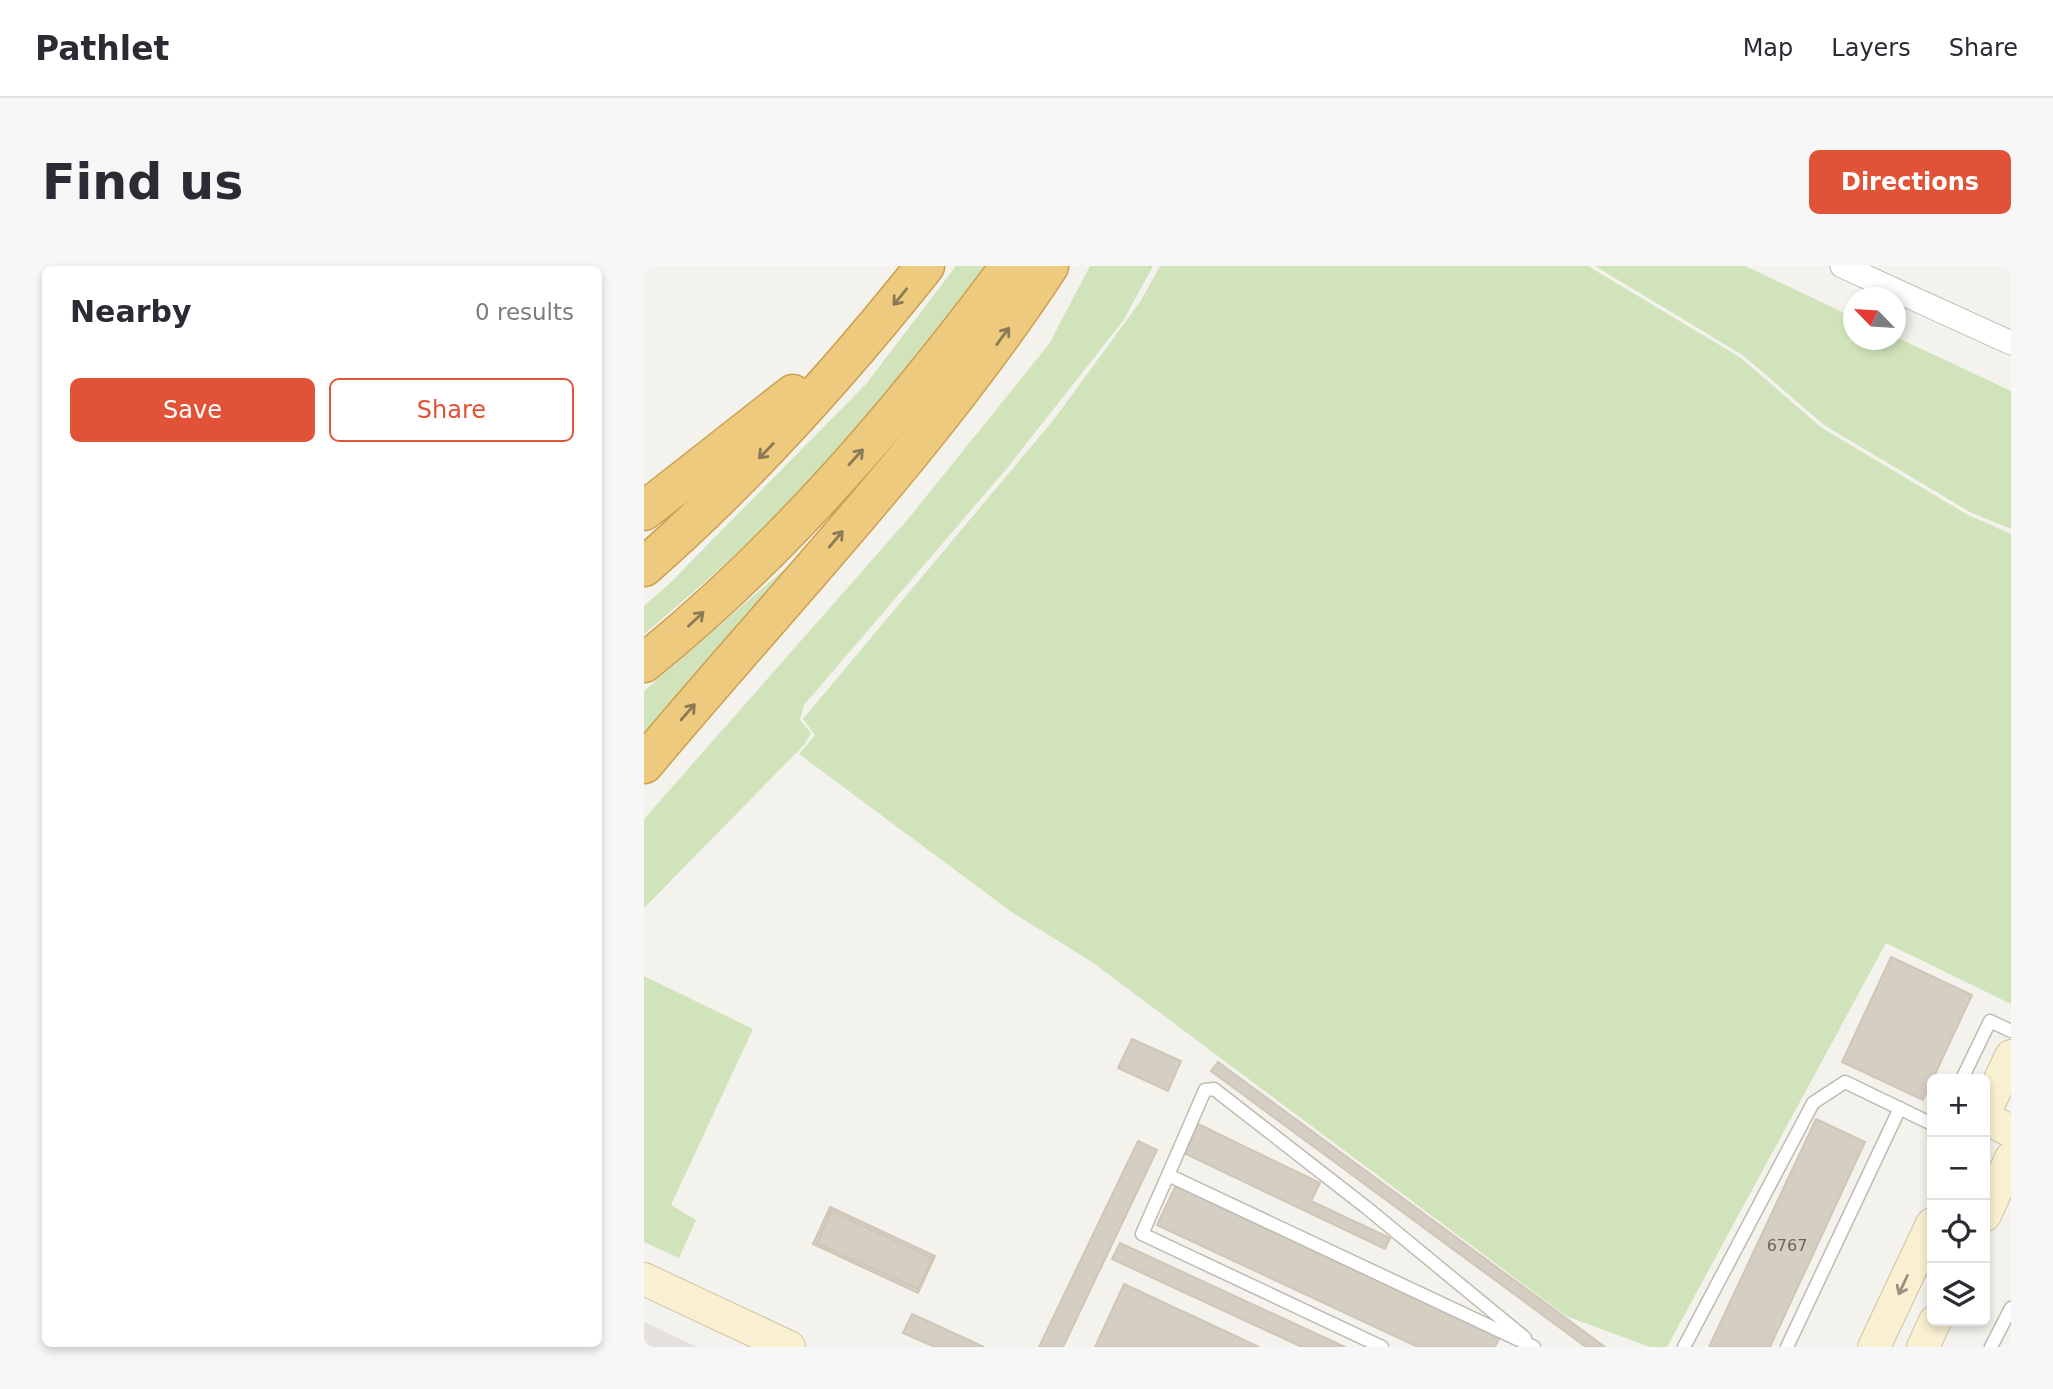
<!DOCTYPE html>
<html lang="en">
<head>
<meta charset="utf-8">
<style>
	body { margin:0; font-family:"DejaVu Sans",sans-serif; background:#f7f7f7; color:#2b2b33 }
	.controls { position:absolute; right:21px; bottom:21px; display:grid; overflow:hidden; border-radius:10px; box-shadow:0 4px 10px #0003 }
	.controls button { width:63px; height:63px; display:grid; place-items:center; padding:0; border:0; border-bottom:2px solid #e1e1e2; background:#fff; color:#2b2b33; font:35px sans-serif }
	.compass { position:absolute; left:1199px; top:21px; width:63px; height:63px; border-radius:50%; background:#fff; box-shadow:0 4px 10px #0003; rotate:295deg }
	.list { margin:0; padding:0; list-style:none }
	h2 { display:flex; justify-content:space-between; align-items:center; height:91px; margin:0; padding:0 28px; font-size:30px }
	h2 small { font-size:23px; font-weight:400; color:#7c7c81 }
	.actions { display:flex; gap:14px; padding:21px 28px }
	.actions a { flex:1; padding:16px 0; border:2px solid #e15337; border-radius:10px; text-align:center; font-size:24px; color:#e15337 }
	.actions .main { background:#e15337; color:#fff }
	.icon { flex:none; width:38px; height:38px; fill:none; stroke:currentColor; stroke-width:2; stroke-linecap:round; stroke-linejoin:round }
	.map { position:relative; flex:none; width:1367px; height:1081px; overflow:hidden; border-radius:10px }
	header { display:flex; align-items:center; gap:42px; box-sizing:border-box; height:98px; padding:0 35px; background:#fff; border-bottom:2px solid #e1e1e2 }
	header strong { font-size:33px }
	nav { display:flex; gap:38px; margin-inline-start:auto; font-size:24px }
	.intro { display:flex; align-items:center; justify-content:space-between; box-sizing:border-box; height:168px; padding:0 42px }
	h1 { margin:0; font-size:49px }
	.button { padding:18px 32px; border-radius:10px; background:#e15337; color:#fff; font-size:24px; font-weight:700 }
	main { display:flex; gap:42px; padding:0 42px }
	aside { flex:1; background:#fff; border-radius:10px; box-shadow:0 4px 10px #0003 }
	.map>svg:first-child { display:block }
	.industrial { fill:#e4e1dd }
	.green { fill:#d0e3ba }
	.building { fill:#d5cec3; stroke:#cfc6b7; stroke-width:2 }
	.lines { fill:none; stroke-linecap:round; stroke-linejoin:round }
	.lane-casing { stroke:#bfbab0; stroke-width:15 }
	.street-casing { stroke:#bfbab0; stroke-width:25 }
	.secondary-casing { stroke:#cec3a2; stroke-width:34 }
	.highway-casing { stroke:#cca04f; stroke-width:41 }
	.lane { stroke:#fff; stroke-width:12 }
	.street { stroke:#fff; stroke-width:23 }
	.secondary { stroke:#f9f0d2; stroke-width:32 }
	.highway { stroke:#edca7e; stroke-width:38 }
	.oneway { stroke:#8a7956 }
	.oneway2 { stroke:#98917f }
	.labels { text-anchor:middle; stroke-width:6; stroke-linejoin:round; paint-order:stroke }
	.number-label { font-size:16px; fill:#6b665d }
</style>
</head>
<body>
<header>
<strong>Pathlet</strong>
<nav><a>Map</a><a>Layers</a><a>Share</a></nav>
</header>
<div class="intro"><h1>Find us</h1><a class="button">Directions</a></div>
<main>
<aside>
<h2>Nearby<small>0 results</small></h2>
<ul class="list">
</ul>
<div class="actions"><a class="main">Save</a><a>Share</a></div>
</aside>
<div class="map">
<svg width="1367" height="1081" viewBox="0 0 1367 1081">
	<rect width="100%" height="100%" fill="#f4f2ec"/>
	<!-- industrial -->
	<path class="industrial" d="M0,1056l53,25h-53z"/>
	<!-- green -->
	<path class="green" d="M312,0h30c-24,34 -48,70 -75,103 -78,98 -171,185 -267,265v-28l25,-22 197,-200z
		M446,0h63l-30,55 -115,146 -204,238 -4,15 11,13 -7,12 -160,163v-89l264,-300 141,-175z
		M516,0h428l153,92 81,70 146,87 43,19v470l-125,-61 -219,404h-17l-84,-31 -474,-354 -79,-49 -214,-159 16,-19 -12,-16 252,-301 85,-116z
		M951,0h150l108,51 1,23 42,-3 115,54v138l-41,-17 -146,-87 -80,-69z
		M152,293l-152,190v-58z
		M0,710l109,53 -82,176 25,15 -17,38 -35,-16z"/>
	<!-- building -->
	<path class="building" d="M1247,691l81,38 -49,105 -81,-38z
		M488,773l49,22 -13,30 -50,-23z
		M574,796l387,285h-19l-375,-276z
		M1172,853l49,23 -95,205h-61z
		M554,858l122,59 -9,18 79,37 -5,11 -201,-96z
		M494,875l19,9 -94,197h-24z
		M532,919l324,152 -5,10h-77l-261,-122z
		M186,941l105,49 -17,37 -105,-49z
		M187,945l101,47 -14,31 -101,-46z
		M476,977l225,104h-43l-190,-88z
		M480,1018l135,63h-164z
		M268,1048l72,33h-49l-32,-14z"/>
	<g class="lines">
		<!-- lane casing -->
		<g class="lane-casing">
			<path id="lane" d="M1318,813l28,-58 21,10
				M524,909l37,-85 9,-1 153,119 158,130
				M738,1081l-240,-113 26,-59 366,172
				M1040,1081l129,-244 32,-21 87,42
				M1143,1081l113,-239
				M1347,1081l20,-39"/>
		</g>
		<!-- street casing -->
		<g class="street-casing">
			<path id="street" d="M1198,0l169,77"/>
		</g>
		<!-- secondary casing -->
		<g class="secondary-casing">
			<path id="secondary" d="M1341,846l26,-56
				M1341,852l26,13
				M1341,949l26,-57
				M0,1013l145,68
				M1230,1081l58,-123
				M1279,1081l12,-26"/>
		</g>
		<!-- highway casing -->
		<g class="highway-casing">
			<path id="highway" d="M0,245l149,-117
				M0,301c104,-91 195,-193 281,-301
				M0,397c140,-113 259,-253 366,-397
				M0,498c137,-164 288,-319 405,-498"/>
		</g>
		<!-- lane -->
		<use href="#lane" class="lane"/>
		<!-- street -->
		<use href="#street" class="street"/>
		<!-- secondary -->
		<use href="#secondary" class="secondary"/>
		<!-- highway -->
		<use href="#highway" class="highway"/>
	</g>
	<!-- one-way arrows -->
	<defs><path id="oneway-shaft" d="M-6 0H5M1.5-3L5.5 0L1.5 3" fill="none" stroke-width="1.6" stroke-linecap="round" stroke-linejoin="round" transform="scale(1.75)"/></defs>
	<g class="oneway">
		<use href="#oneway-shaft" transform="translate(256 31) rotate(129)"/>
		<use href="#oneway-shaft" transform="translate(359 70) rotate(-54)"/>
		<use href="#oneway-shaft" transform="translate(122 185) rotate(134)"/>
		<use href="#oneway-shaft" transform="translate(212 191) rotate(-48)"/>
		<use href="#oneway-shaft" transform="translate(192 273) rotate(-50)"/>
		<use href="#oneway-shaft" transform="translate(52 353) rotate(-43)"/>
		<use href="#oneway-shaft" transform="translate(44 446) rotate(-49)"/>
	</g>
	<use class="oneway2" href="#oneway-shaft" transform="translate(1259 1019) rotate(115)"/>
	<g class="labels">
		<!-- number labels -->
		<g class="number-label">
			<text x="1143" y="985">6767</text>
		</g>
	</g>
</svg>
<div class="controls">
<button>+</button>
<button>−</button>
<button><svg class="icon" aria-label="locate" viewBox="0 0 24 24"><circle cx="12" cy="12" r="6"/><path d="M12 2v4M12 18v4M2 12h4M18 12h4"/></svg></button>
<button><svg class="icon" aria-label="layers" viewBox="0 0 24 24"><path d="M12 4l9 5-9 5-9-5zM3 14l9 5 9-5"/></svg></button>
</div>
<svg class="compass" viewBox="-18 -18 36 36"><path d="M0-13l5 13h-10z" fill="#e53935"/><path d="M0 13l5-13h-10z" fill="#7c7c81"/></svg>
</div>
</main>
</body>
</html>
